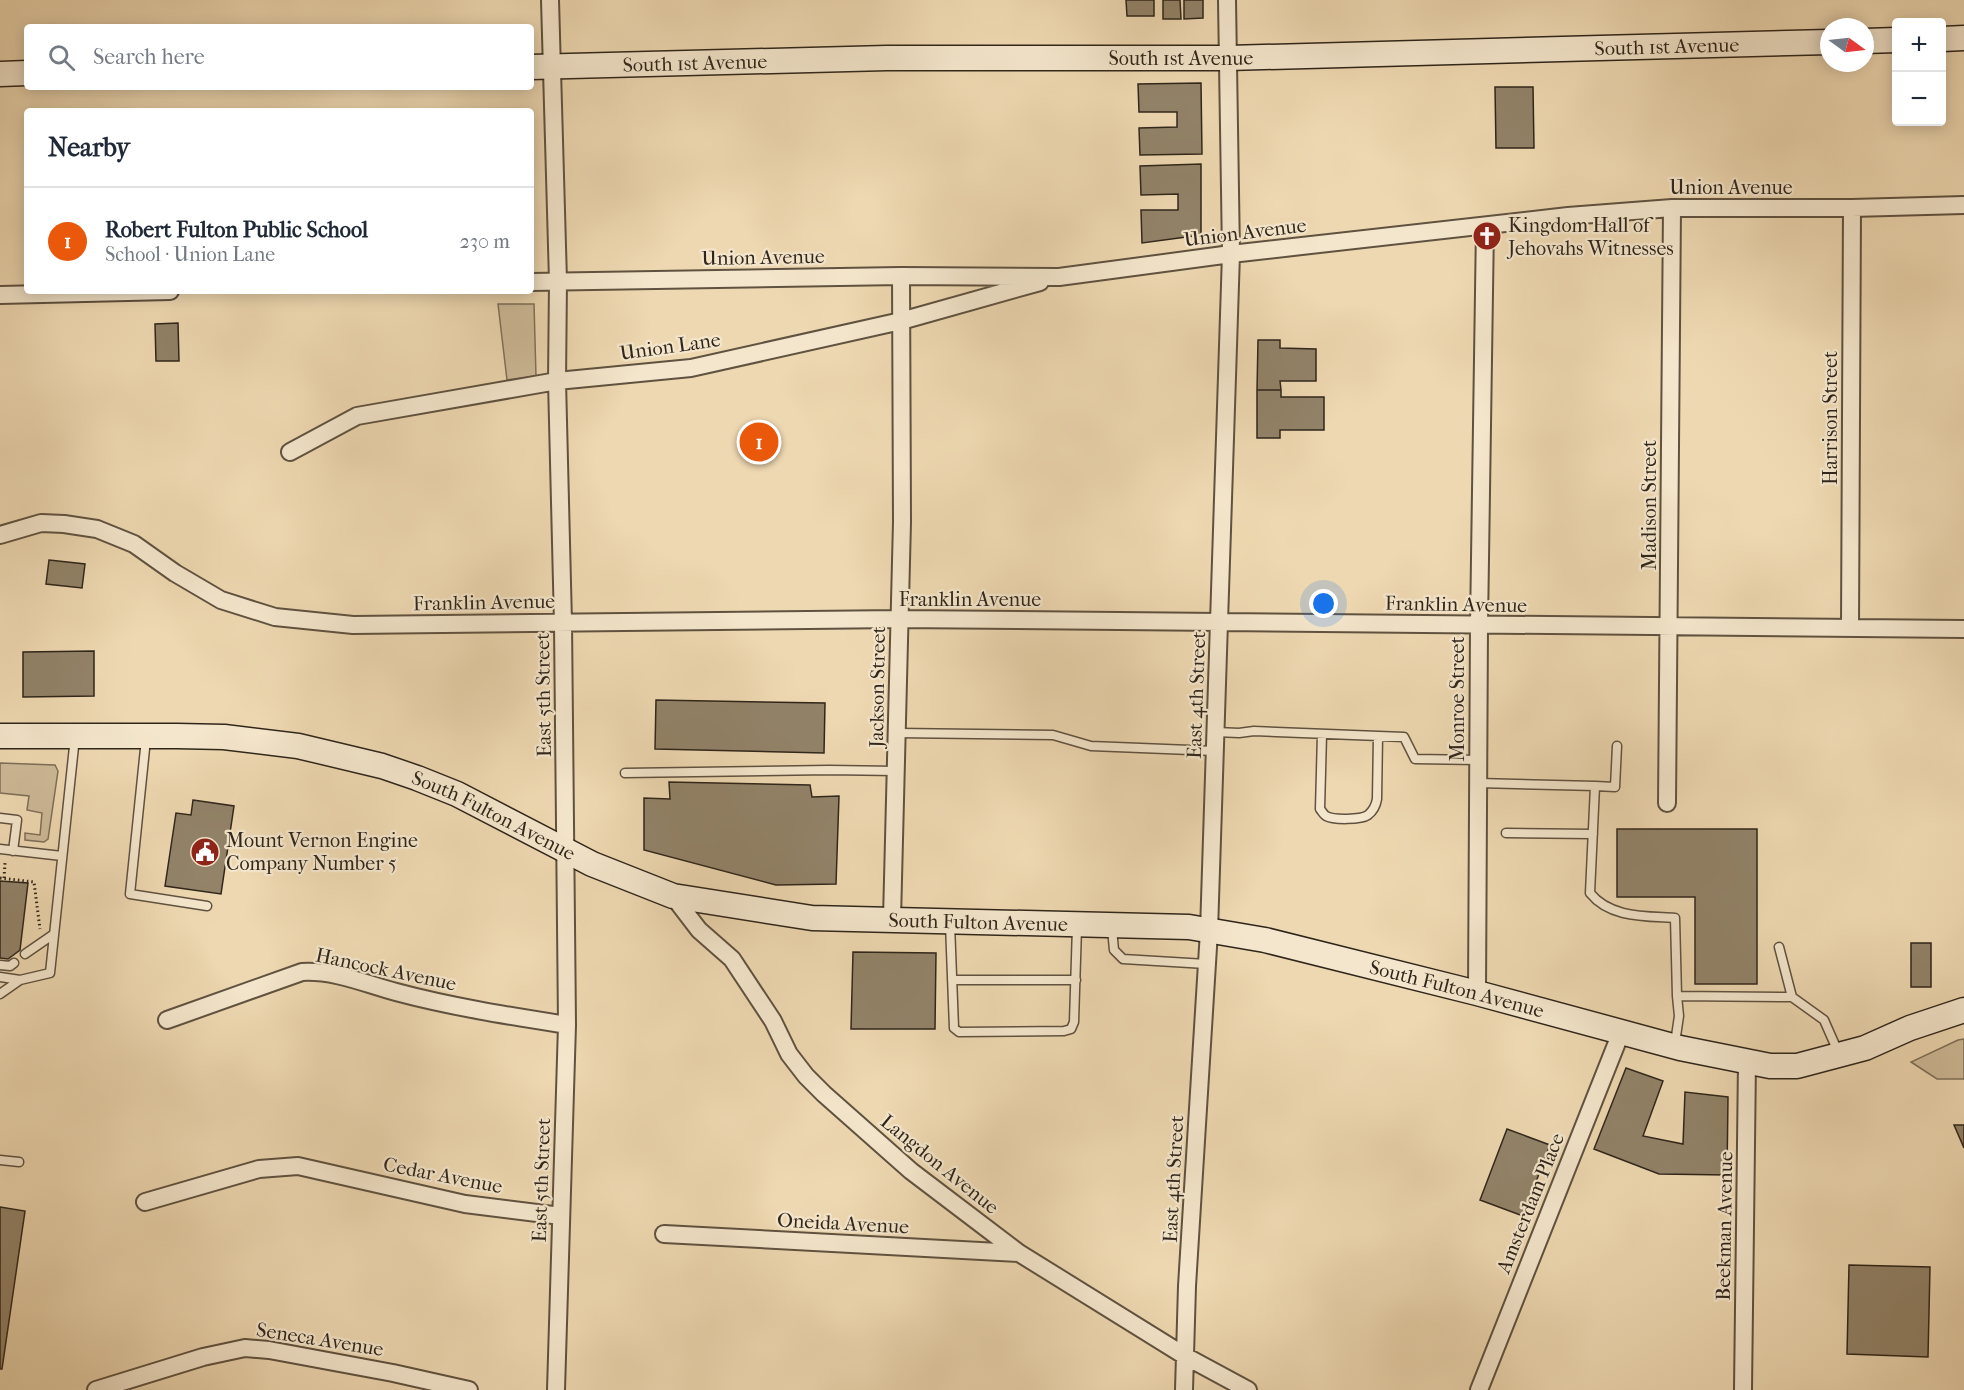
<!DOCTYPE html>
<html lang="en">
<head>
<meta charset="utf-8">
<style>
	body { margin:0; font-family:"IM FELL French Canon",serif; background:#f2f2f3; color:#1f2937 }
	.controls { position:absolute; right:18px; top:18px; display:grid; overflow:hidden; border-radius:6px; box-shadow:0 3px 15px #0003 }
	.controls button { width:54px; height:54px; display:grid; place-items:center; padding:0; border:0; border-bottom:2px solid #e0e1e3; background:#fff; color:#1f2937; font:30px sans-serif }
	.compass { position:absolute; left:1820px; top:18px; width:54px; height:54px; border-radius:50%; background:#fff; box-shadow:0 3px 15px #0003; rotate:105deg }
	.you { position:absolute; left:1324px; top:604px; width:21px; height:21px; margin:-15px; border:4px solid #fff; border-radius:50%; background:#1a73e8; box-shadow:0 0 0 9px #1a73e833 }
	.badge { display:grid; place-items:center; width:39px; height:39px; border-radius:50%; background:#ea580c; color:#fff; font-size:20px; font-weight:700 }
	.pin { position:absolute; translate:-50% -50%; border:3px solid #fff; box-shadow:0 2px 6px #0006 }
	.list { margin:0; padding:0; list-style:none }
	h2 { display:flex; justify-content:space-between; align-items:center; height:78px; margin:0; padding:0 24px; font-size:26px }
	h2 small { font-size:20px; font-weight:400; color:#747a83 }
	.list li { display:grid; grid-template-columns:39px 1fr auto; gap:18px; align-items:center; box-sizing:border-box; height:108px; padding:0 24px; border-top:2px solid #e0e1e3 }
	.list b { display:block; font-size:22px; white-space:nowrap }
	.list p { margin:0; font-size:20px; white-space:nowrap; color:#747a83 }
	.list em { font-size:20px; font-style:normal; color:#747a83 }
	.icon { flex:none; width:33px; height:33px; fill:none; stroke:currentColor; stroke-width:2; stroke-linecap:round; stroke-linejoin:round }
	.map { position:relative; flex:none; width:1964px; height:1390px; overflow:hidden }
	.search { position:absolute; background:#fff; box-shadow:0 3px 15px #0003; left:24px; top:24px; width:510px; height:66px; display:flex; align-items:center; gap:15px; box-sizing:border-box; padding:0 21px; border-radius:6px; color:#747a83; font-size:22px }
	.panel { position:absolute; background:#fff; box-shadow:0 3px 15px #0003; left:24px; top:108px; width:510px; height:186px; border-radius:6px }
	.map>svg:first-child { display:block }
	.green { fill:#ceba98; stroke:#7e705a; stroke-width:1.5 }
	.building { fill:#928369; stroke:#2f261b; stroke-width:1.5 }
	.lines { fill:none; stroke-linecap:round; stroke-linejoin:round }
	.lane-casing { stroke:#5f5240; stroke-width:11 }
	.street-casing { stroke:#5f5240; stroke-width:20 }
	.secondary-casing { stroke:#2f261b; stroke-width:27 }
	.path { stroke:#2f261b; stroke-width:3; stroke-dasharray:1.5 3; stroke-linecap:butt }
	.lane { stroke:#f4e6cc; stroke-width:8 }
	.street { stroke:#f4e6cc; stroke-width:16 }
	.secondary { stroke:#f4e6cc; stroke-width:24 }
	.labels { text-anchor:middle; stroke-width:4.5; stroke-linejoin:round; paint-order:stroke }
	.street-label { font-size:20px; fill:#2f261b; stroke:#f4e6cc }
	.poi-label { font-size:20px; fill:#2f261b; stroke:#f4e6cc; text-anchor:start }
</style>
</head>
<body>
<div class="map">
<svg width="1964" height="1390" viewBox="0 0 1964 1390">
	<rect width="100%" height="100%" fill="#eed8b1"/>
	<filter id="stains"><feTurbulence type="fractalNoise" baseFrequency=".00333" numOctaves="4"/><feColorMatrix values="0 0 0 0 .2 0 0 0 0 .09 0 0 0 0 .02 0 0 0 .5 -.17"/></filter>
	<radialGradient id="worn" r=".72"><stop offset=".6" stop-color="#630" stop-opacity="0"/><stop offset="1" stop-color="#630" stop-opacity=".3"/></radialGradient>
	<!-- green -->
	<path class="green" d="M498,304h36l2,72 -29,4z
		M0,763l55,2 3,6 -10,68 -4,3 -19,-2v-7l15,2 2,-22 -15,-3 2,-14 -29,-3z
		M1964,1039v40h-27l-26,-17 47,-22z"/>
	<!-- building -->
	<path class="building" d="M1126,0h28v16h-27z
		M1163,0h17l1,19h-18z
		M1184,0h19v18l-19,1z
		M1201,83l1,71 -62,1 -1,-27 38,-1v-15h-38l-1,-28z
		M1495,87h38l1,61h-38z
		M1201,164v71l-59,8 -1,-33h37v-16l-37,1 -1,-29z
		M178,323l1,38h-23l-1,-37z
		M1258,340h22v8l36,1v32h-36l1,9h-24z
		M1257,390h24v7h43v33h-44v8h-23z
		M49,560l36,4 -3,24 -36,-4z
		M94,651v45l-71,1v-45z
		M656,700l169,3 -1,50 -169,-4z
		M669,782l141,3 2,12 27,-1 -3,88 -60,1 -132,-35v-52l26,1z
		M193,800l41,6 -13,88 -56,-8 11,-73 15,2z
		M1617,829h140v155h-62v-87h-78z
		M0,881l28,2 -8,67 -12,9 -8,-1z
		M1911,943h20v44h-20z
		M853,952l83,1 -1,76h-84z
		M1626,1068l37,13 -20,55 40,8 2,-52 43,5 -1,78 -68,-1 -65,-25z
		M1954,1125h10v23z
		M1507,1129l43,16 -27,71 -43,-16z
		M0,1207l25,4 -23,158h-2z
		M1849,1265l81,2 -2,90 -81,-3z"/>
	<g class="lines">
		<!-- lane casing -->
		<g class="lane-casing">
			<path id="lane" d="M1216,732l23,1 15,-2 150,6 11,22 63,1
				M897,733l156,2 38,11 124,5
				M1322,734l-2,75c2,2 3,5 6,7 7,4 35,4 42,-1 5,-4 8,-10 9,-16l1,-63
				M146,739l-16,155 77,12
				M625,773l204,-3 67,1
				M1478,783l117,3 -5,107c20,25 55,23 85,25l2,78 2,20 -4,27
				M1595,786l20,1 2,-41
				M0,818l17,2 -4,31
				M1506,833l87,1
				M0,849l62,7
				M950,924l4,104 5,4 105,-1 7,-2 3,-7 3,-95
				M1112,929l2,21 9,9 83,5
				M1779,947l13,50
				M25,954l29,-20
				M0,965l10,1 4,-3
				M0,977l20,3 30,-7 25,-236
				M952,980h124
				M0,994l20,-14
				M1677,996l115,1 32,23 15,34
				M0,1160l19,2"/>
		</g>
		<!-- street casing -->
		<g class="street-casing">
			<path id="street" d="M550,0l8,281 -1,100 6,242 4,402 -11,365
				M531,282l370,-6 158,1 172,-23 337,-38 104,-8h180l112,-3
				M0,295l170,-4
				M290,452l67,-36 200,-35 134,-13 210,-47 139,-39
				M0,535l41,-12 23,1 33,5 37,15 41,29 46,27 54,17 78,8 546,-6 1065,10
				M1850,628l2,-420
				M1667,803l5,-595
				M673,896l26,34 33,29 41,62 16,33 17,22 18,18 87,77 108,82 166,103 63,34
				M892,919l10,-397 -1,-246
				M1477,993l2,-368 6,-399
				M167,1020l135,-48c32,-2 64,12 94,20 56,15 114,24 171,33
				M145,1202l114,-33 39,-3 167,38 96,12
				M664,1234l355,19
				M96,1390l107,-33 42,-9 24,2 124,23 76,17
				M1184,1390l3,-104 22,-355 10,-309 12,-368 -4,-254
				M1479,1390l139,-350 5,-7
				M1743,1390l4,-328"/>
		</g>
		<!-- secondary casing -->
		<g class="secondary-casing">
			<g id="secondary">
				<path d="M1942,39l22,-1"/>
				<path d="M1865,41l31,-1"/>
				<path id="s1" d="M531,67l356,-9h341l601,-16"/>
				<path d="M0,74l27,-1"/>
				<path id="s2" d="M0,736h177l47,1 74,9 84,20 35,12 40,16 135,70 81,32 139,22 377,9 76,13 212,53 203,55 90,18h27l68,-18 45,-20 54,-18"/>
			</g>
		</g>
		<!-- path -->
		<path class="path" d="M0,878l34,4 6,47
			M4,878l1,-15"/>
		<!-- lane -->
		<use href="#lane" class="lane"/>
		<!-- street -->
		<use href="#street" class="street"/>
		<!-- secondary -->
		<use href="#secondary" class="secondary"/>
	</g>
	<!-- icons -->
	<defs>
		<g id="church-disc" transform="scale(1.5)"><circle r="9.5" fill="#8f2418" stroke="#f4e6cc"/><path d="M-1.2-6h2.4v3.5h3.3v2.4h-3.3V6h-2.4V-.1h-3.3v-2.4h3.3Z" fill="#fff"/></g>
		<g id="civic-disc" transform="scale(1.5)"><circle r="9.5" fill="#8f2418" stroke="#f4e6cc"/><path d="M-.6-6.5H3V-4.5H.6V-3L4-1V1h2V6H-6V1h2V-1L-.6-3ZM-1.2 2.5V6h2.4V2.5Z" fill="#fff"/></g>
	</defs>
	<g fill-rule="evenodd">
		<use href="#church-disc" x="1487" y="236"/>
		<use href="#civic-disc" x="205" y="852"/>
	</g>
	<g class="labels">
		<!-- street labels -->
		<g class="street-label">
			<text dy="7" stroke="none"><textPath href="#s1" startOffset="1136">South 1st Avenue</textPath></text>
			<text dy="7" stroke="none"><textPath href="#s1" startOffset="650">South 1st Avenue</textPath></text>
			<text dy="7" stroke="none"><textPath href="#s1" startOffset="164">South 1st Avenue</textPath></text>
			<text x="1731" y="194">Union Avenue</text>
			<text transform="translate(1245 232) rotate(-7)" y="7">Union Avenue</text>
			<text transform="translate(763 257) rotate(-1)" y="7">Union Avenue</text>
			<text transform="translate(670 346) rotate(-8)" y="7">Union Lane</text>
			<text transform="translate(1830 418) rotate(-90)" y="7">Harrison Street</text>
			<text transform="translate(1649 505) rotate(-90)" y="7">Madison Street</text>
			<text x="970" y="606">Franklin Avenue</text>
			<text transform="translate(484 602) rotate(-1)" y="7">Franklin Avenue</text>
			<text transform="translate(1456 604) rotate(1)" y="7">Franklin Avenue</text>
			<text transform="translate(877 687) rotate(-89)" y="7">Jackson Street</text>
			<text transform="translate(543 695) rotate(-91)" y="7">East 5th Street</text>
			<text transform="translate(1196 695) rotate(-88)" y="7">East 4th Street</text>
			<text transform="translate(1457 699) rotate(-90)" y="7">Monroe Street</text>
			<text dy="7" stroke="none"><textPath href="#s2" startOffset="507">South Fulton Avenue</textPath></text>
			<text dy="7" stroke="none"><textPath href="#s2" startOffset="1011">South Fulton Avenue</textPath></text>
			<text transform="translate(386 969) rotate(12)" y="7">Hancock Avenue</text>
			<text dy="7" stroke="none"><textPath href="#s2" startOffset="1497">South Fulton Avenue</textPath></text>
			<text transform="translate(940 1164) rotate(39)" y="7">Langdon Avenue</text>
			<text transform="translate(443 1175) rotate(11)" y="7">Cedar Avenue</text>
			<text transform="translate(1173 1179) rotate(-87)" y="7">East 4th Street</text>
			<text transform="translate(541 1180) rotate(-88)" y="7">East 5th Street</text>
			<text transform="translate(1530 1203) rotate(-68)" y="7">Amsterdam Place</text>
			<text transform="translate(843 1223) rotate(3)" y="7">Oneida Avenue</text>
			<text transform="translate(1724 1226) rotate(-89)" y="7">Beekman Avenue</text>
			<text transform="translate(320 1339) rotate(9)" y="7">Seneca Avenue</text>
		</g>
		<!-- poi labels -->
		<g class="poi-label">
			<text x="1508" y="232">Kingdom Hall of<tspan x="1508" dy="23">Jehovahs Witnesses</tspan></text>
			<text x="226" y="847">Mount Vernon Engine<tspan x="226" dy="23">Company Number 5</tspan></text>
		</g>
	</g>
	<rect width="100%" height="100%" filter="url(#stains)"/>
	<rect width="100%" height="100%" fill="url(#worn)"/>
</svg>
<div class="controls">
<button>+</button>
<button>−</button>
</div>
<svg class="compass" viewBox="-18 -18 36 36"><path d="M0-13l5 13h-10z" fill="#e53935"/><path d="M0 13l5-13h-10z" fill="#747a83"/></svg>
<div class="you"></div>
<div class="pin badge" style="left:759px;top:442px">1</div>
<div class="search"><svg class="icon" aria-label="search" viewBox="0 0 24 24"><circle cx="10" cy="10" r="6"/><path d="M15 15l6 6"/></svg>Search here</div>
<section class="panel">
<h2>Nearby<small></small></h2>
<ul class="list">
<li><span class="badge">1</span><div><b>Robert Fulton Public School</b><p>School · Union Lane</p></div><em>230 m</em></li>
</ul>
</section>
</div>
</body>
</html>
